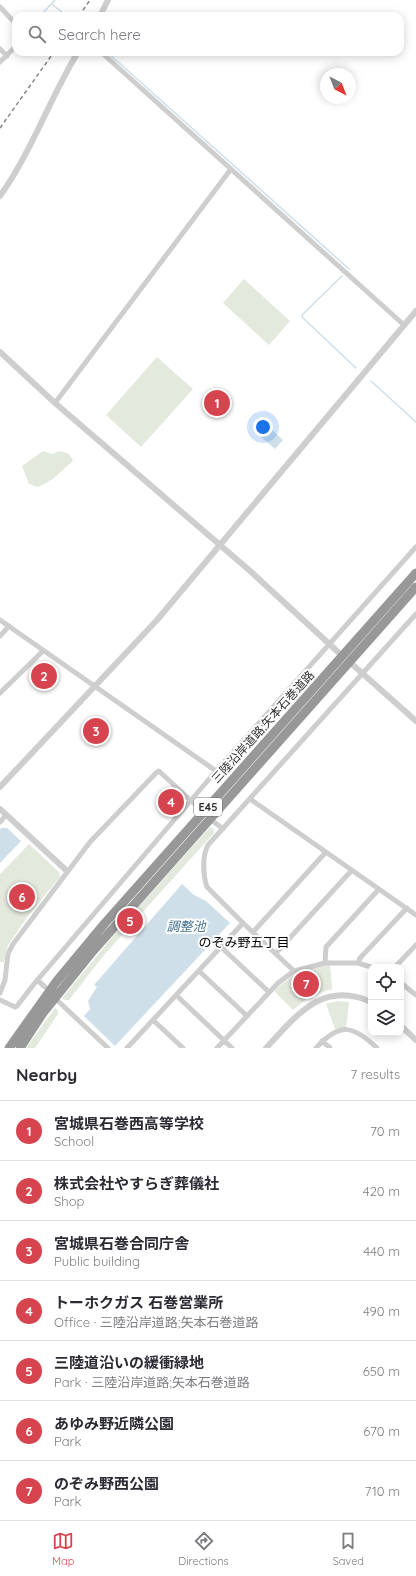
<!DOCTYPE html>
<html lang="en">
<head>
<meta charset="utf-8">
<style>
	body { margin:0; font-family:Quicksand,"Noto Sans JP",sans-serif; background:#f7f7f7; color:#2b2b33 }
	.controls { position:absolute; right:12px; bottom:12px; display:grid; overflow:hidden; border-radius:8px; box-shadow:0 2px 10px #0003 }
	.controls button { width:36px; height:36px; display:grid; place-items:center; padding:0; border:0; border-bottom:1px solid #e1e1e2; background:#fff; color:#2b2b33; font:20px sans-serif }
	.compass { position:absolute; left:320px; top:68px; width:36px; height:36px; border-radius:50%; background:#fff; box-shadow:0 2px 10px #0003; rotate:138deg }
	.you { position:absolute; left:263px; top:427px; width:14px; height:14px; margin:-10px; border:3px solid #fff; border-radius:50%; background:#1a73e8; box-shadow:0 0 0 6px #1a73e833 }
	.badge { display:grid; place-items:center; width:26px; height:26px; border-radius:50%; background:#d6454f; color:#fff; font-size:13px; font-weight:700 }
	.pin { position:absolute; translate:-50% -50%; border:2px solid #fff; box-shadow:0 1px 4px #0006 }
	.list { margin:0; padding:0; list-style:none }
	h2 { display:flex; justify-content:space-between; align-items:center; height:52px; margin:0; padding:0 16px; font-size:17px }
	h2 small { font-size:13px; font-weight:400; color:#7c7c81 }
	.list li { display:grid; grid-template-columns:26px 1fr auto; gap:12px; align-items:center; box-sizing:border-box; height:60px; padding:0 16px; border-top:1px solid #e1e1e2 }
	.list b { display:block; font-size:15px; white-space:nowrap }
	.list p { margin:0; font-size:13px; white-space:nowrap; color:#7c7c81 }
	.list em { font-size:13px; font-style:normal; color:#7c7c81 }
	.icon { flex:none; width:22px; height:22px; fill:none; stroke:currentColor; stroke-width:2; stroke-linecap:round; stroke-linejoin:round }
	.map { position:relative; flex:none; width:416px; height:1048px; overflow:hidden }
	.search { position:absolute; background:#fff; box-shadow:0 2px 10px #0003; left:12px; right:12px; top:12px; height:44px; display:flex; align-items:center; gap:10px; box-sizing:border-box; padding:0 14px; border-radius:12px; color:#7c7c81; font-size:15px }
	.sheet { height:472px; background:#fff }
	nav { display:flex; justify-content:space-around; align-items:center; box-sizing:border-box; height:56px; border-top:1px solid #e1e1e2; background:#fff; font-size:11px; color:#7c7c81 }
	nav a { display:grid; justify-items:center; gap:2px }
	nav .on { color:#d6454f }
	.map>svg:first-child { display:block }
	.green { fill:#e4e9de }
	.water { fill:#cfdfea }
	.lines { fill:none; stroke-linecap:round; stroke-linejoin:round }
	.stream { stroke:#cfdfea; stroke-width:1.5 }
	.minor { stroke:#cecece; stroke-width:5 }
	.tertiary { stroke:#cecece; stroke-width:6 }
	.motorway { stroke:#989898; stroke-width:9 }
	.rail { stroke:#868686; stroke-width:1.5; stroke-dasharray:4 3; stroke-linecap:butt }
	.labels { text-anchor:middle; stroke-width:4; stroke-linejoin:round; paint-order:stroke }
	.shield { fill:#fff; stroke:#6f6f6f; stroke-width:1 }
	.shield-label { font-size:11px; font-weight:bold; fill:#313131 }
	.street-label { font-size:12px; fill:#313131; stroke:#fff }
	.water-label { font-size:13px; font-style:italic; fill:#45718d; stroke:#fff }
	.neighbourhood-label { font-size:13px; fill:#000; stroke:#fff }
</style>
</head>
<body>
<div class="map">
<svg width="416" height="1048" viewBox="0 0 416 1048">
	<rect width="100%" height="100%" fill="#fff"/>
	<!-- green -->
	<path class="green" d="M244,279l46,42 -21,24 -46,-42z
		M157,357l36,32 -52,58 -35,-32z
		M43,451l9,3 7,-3 5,1 5,2 4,7c-11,9 -22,22 -36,26l-8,-3 -7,-18z
		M210,827l4,2v4l-110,122 -35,45h-4l-3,-2 57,-69z
		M29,844l30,28 1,5 -32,39 -20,29 -4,17h-4v-88z
		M330,965l2,24 -22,7 -17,14 -19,-19c18,-17 31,-23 56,-26z
		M337,1001l12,1 -3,26 -11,1 -9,-25z
		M55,1008l3,2v4l-23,34h-9z"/>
	<!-- water -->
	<path class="water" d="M268,426l15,14 -8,9 -15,-13z
		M1,828h6l14,13 -21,22v-33z
		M182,884l12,11 12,6 24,22 -115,123 -31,-30 6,-7 -2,-8 9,-14 -3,-2z"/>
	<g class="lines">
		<!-- stream -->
		<path class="stream" d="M52,4l14,12
			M40,16l15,-16
			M107,52l242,217
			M342,276l-39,38 -1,3 54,51
			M371,381l45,41"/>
		<!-- minor -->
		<path class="minor" d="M0,7l16,17
			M0,49l7,7
			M101,52l303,273
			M0,62l16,-16
			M55,403l176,-234
			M0,620l216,151
			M0,636l9,-10
			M0,693l43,-42
			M250,799l166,116
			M0,822l6,-7
			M214,822l9,7
			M243,923l51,48
			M253,932l73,-80
			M221,947l48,45
			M276,953l76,-83
			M325,963l1,-16 53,-58
			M358,963l2,-5 47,-50
			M395,967l21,-22
			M199,971l48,45
			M37,980l8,7
			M401,983l15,12
			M0,993l5,-13 3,-26 5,-10 77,-102 67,-70 2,-1 2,2 38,35
			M176,995l56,53
			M0,1000l15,7 2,-1 17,-22 182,-213 200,-224
			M59,1002l49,46
			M153,1020l30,28
			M322,1041l8,7
			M127,1048l116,-125 -36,-36c-4,-12 -5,-31 1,-42l208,-231
			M217,1048l61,-65 16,-12 31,-8h33l13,4
			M316,1048c24,-26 37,-23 61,0"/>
		<!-- tertiary -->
		<path class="tertiary" d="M100,16l8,-16
			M0,196c32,-45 50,-98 78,-144
			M0,352l55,51 194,167 89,82
			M353,665l63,56
			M0,787l157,-167 259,-309
			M0,809l67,62
			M401,1026l15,14
			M266,1048c30,-32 56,-68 105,-46"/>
		<!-- motorway -->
		<path class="motorway" d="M9,1048l47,-66 49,-59 311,-350
			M20,1048l23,-35 50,-62 323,-364"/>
		<!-- rail -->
		<path class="rail" d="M79,16l11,-16
			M0,128l54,-76"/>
	</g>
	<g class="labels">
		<!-- shield labels -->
		<rect class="shield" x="194" y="798" width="28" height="18" rx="3"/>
		<g class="shield-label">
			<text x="208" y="811">E45</text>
		</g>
		<!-- street labels -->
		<g class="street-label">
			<text transform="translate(263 727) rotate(-48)" y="4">三陸沿岸道路;矢本石巻道路</text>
		</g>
		<!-- water labels -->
		<g class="water-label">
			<text x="186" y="931">調整池</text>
		</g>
		<!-- neighbourhood labels -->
		<g class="neighbourhood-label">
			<text x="244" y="947">のぞみ野五丁目</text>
		</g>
	</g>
</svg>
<div class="controls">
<button><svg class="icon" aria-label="locate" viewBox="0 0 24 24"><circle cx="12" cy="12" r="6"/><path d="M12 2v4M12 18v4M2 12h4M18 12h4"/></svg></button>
<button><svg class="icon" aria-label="layers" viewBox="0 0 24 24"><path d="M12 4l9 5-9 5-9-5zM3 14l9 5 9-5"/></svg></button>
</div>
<svg class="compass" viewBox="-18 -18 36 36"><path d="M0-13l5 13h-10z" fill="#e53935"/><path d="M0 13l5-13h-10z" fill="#7c7c81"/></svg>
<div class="you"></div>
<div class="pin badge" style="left:217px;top:403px">1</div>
<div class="pin badge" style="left:44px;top:676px">2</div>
<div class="pin badge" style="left:96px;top:731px">3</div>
<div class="pin badge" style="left:171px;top:802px">4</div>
<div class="pin badge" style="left:130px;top:921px">5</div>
<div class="pin badge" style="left:22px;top:897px">6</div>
<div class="pin badge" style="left:306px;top:984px">7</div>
<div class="search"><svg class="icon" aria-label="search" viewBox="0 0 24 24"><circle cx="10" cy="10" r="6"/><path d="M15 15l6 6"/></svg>Search here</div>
</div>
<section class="sheet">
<h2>Nearby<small>7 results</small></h2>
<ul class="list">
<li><span class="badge">1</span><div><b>宮城県石巻西高等学校</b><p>School</p></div><em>70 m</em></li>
<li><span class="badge">2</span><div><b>株式会社やすらぎ葬儀社</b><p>Shop</p></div><em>420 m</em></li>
<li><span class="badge">3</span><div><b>宮城県石巻合同庁舎</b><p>Public building</p></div><em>440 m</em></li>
<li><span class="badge">4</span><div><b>トーホクガス 石巻営業所</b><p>Office · 三陸沿岸道路;矢本石巻道路</p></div><em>490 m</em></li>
<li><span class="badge">5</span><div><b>三陸道沿いの緩衝緑地</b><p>Park · 三陸沿岸道路;矢本石巻道路</p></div><em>650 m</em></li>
<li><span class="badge">6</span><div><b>あゆみ野近隣公園</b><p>Park</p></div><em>670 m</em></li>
<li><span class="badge">7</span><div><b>のぞみ野西公園</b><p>Park</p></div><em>710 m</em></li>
</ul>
</section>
<nav>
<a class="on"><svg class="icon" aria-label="map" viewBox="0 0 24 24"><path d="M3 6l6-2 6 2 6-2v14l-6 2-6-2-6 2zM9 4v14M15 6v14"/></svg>Map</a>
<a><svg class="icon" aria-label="directions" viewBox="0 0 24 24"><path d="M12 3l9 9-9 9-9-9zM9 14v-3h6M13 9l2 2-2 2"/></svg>Directions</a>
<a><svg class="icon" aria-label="saved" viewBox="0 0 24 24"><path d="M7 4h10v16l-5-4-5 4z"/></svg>Saved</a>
</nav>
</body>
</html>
